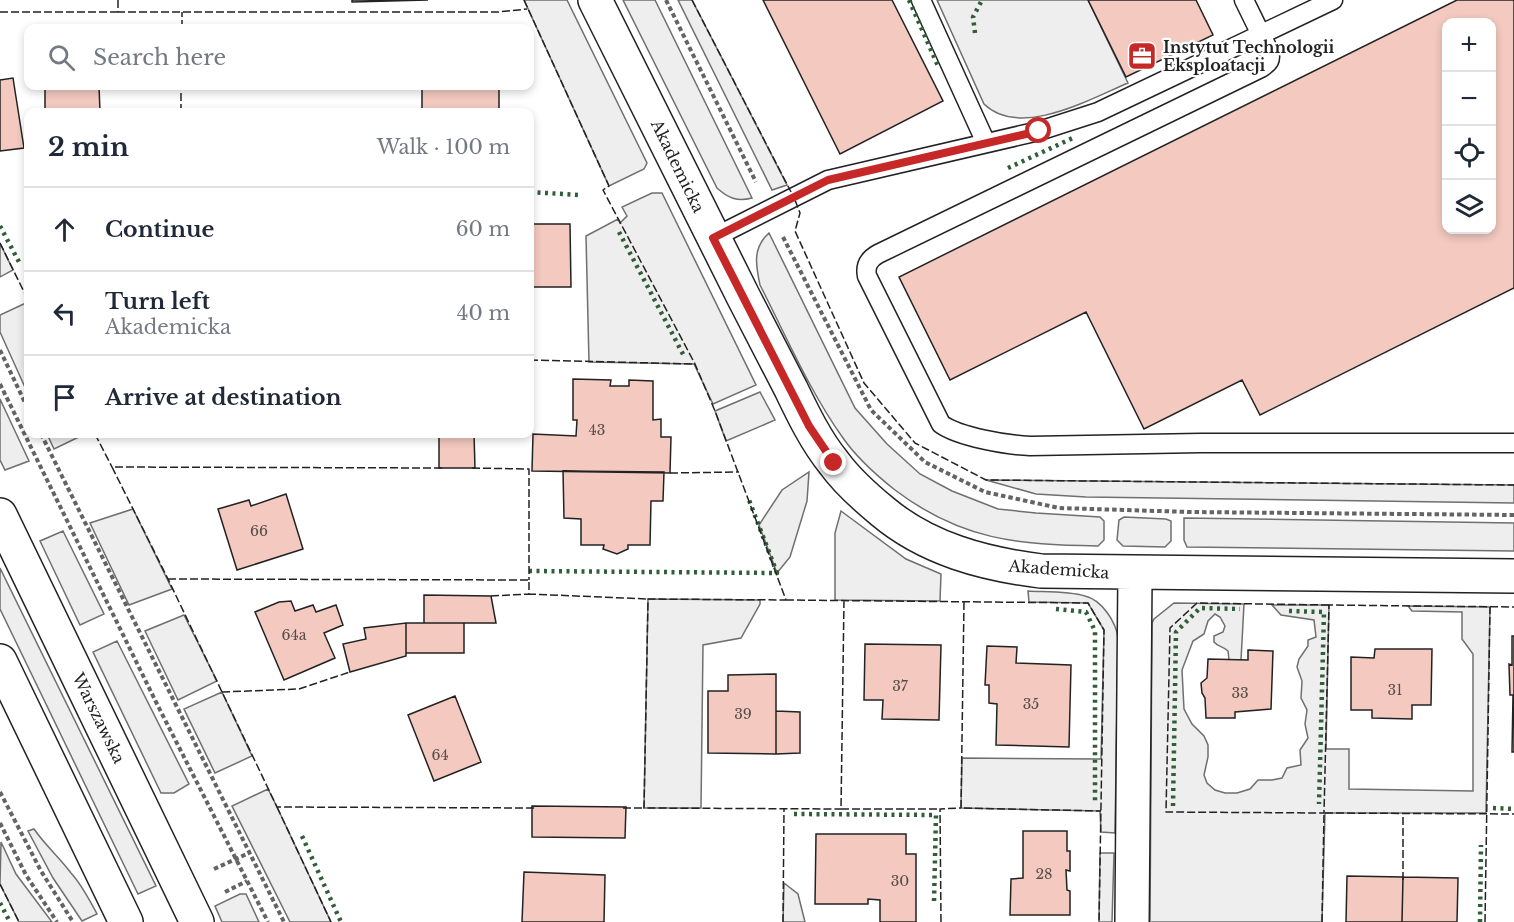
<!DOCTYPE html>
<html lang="en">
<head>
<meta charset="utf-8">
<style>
	body { margin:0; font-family:"Libre Baskerville",serif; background:#f2f2f3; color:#1f2937 }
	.controls { position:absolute; right:18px; top:18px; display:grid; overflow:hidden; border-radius:12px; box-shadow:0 3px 9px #0003 }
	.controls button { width:54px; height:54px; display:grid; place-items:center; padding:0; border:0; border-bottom:2px solid #e0e1e3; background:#fff; color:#1f2937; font:30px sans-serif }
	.stop { position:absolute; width:18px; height:18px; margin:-14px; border:4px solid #c62828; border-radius:50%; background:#fff }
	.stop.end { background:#c62828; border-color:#fff; box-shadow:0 2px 6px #0008 }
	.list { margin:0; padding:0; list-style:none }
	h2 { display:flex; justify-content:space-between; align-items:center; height:78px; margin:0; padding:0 24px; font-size:26px }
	h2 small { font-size:20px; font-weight:400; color:#747a83 }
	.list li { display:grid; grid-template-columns:39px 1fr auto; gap:18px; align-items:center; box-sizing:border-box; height:84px; padding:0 24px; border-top:2px solid #e0e1e3 }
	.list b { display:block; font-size:22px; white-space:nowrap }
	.list p { margin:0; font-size:20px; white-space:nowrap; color:#747a83 }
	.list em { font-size:20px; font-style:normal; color:#747a83 }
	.icon { flex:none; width:33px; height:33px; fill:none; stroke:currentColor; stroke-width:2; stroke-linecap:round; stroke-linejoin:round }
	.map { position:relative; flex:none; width:1514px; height:922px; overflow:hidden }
	.search { position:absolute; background:#fff; box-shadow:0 3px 9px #0003; left:24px; top:24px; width:510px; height:66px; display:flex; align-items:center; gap:15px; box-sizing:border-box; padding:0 21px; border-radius:12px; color:#747a83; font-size:22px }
	.panel { position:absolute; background:#fff; box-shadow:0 3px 9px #0003; left:24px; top:108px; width:510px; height:330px; border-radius:12px }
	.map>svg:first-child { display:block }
	.green { fill:#eee; stroke:#6f6f6f; stroke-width:1.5 }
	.building { fill:#f3c9c0; stroke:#222; stroke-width:1.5; fill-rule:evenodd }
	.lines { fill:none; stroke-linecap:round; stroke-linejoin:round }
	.lane-casing { stroke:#222; stroke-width:21 }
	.street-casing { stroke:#222; stroke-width:36 }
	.secondary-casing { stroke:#222; stroke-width:36 }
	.path { stroke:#646464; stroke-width:4; stroke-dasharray:4.5 3; stroke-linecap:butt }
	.lane { stroke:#fff; stroke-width:18 }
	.street { stroke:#fff; stroke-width:33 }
	.secondary { stroke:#fff; stroke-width:33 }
	.hedge { stroke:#2f5e38; stroke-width:4.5; stroke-dasharray:3 4.5; stroke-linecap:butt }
	.fence { stroke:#222; stroke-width:1.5; stroke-dasharray:8 3; stroke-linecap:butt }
	.route { stroke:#c62828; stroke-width:8 }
	.labels { text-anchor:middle; stroke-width:4.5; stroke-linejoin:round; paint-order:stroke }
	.number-label { font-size:14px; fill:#564c4a }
	.poi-label { font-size:16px; font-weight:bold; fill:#222; stroke:#fff; text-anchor:start }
	.street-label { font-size:16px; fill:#222; stroke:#fff }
</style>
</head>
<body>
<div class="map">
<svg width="1514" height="922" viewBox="0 0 1514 922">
	<rect width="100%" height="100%" fill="#fff"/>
	<!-- green -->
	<path class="green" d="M524,0h43l80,163 -3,6 -35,17z
		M623,0h32l97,198c-15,4 -24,0 -35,-10z
		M678,0h14l95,185 -15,5z
		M937,0h151l40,83c-38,16 -108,56 -144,21z
		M652,193h10l94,192 -43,19 -19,-40 -105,-2 -3,-126 32,-17 2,4 7,-7 -5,-9z
		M769,233l86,175 32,36 33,30 32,17 46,18 38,4 64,4 4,4v19l-6,6c-80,-1 -137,-6 -203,-56 -19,-15 -38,-32 -52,-52 -33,-46 -57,-102 -83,-153 -4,-19 -8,-37 9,-52z
		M0,243l13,27 -13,7z
		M28,302v92l-28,-62v-17z
		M760,392l15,28 -49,21 -11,-30z
		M0,399l29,62 -24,9 -5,-10z
		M47,434h38l-31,15z
		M809,472l-2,29 -17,56 -13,16 -18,-48 23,-35z
		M986,480l528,5v18l-428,-6 -50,-3z
		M133,509l39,80 -43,16 -39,-82z
		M841,511l65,48 35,15 -1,27 -105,-1v-67z
		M1124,517l42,2 5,2v20l-6,6 -42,-1 -6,-6 2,-20z
		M1184,518l330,5v28l-327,-4 -3,-7z
		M63,531l41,83 -24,11 -40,-84z
		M0,568l156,318 -18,8 -138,-285z
		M1028,591c17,1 41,0 57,5 17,4 31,26 33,42l-3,195 -14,-1 -1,-21 -139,-3 1,-50 139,1 3,-129 -16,-27 -59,-1z
		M648,599l112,1v4l-19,34 -38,7 -2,163h-57z
		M1174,603l70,1 -3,56h-12l-1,-9c-5,-5 -10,-4 -14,-9v-6l9,-4 2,-6 -5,-9 -5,-3 -7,7 -4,13 -11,7 -11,29 2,39 8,15 12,12 4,9v12l-4,18 3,8 8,7 10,3h12l13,-4 8,-9h14l10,-2 5,-10 14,-3 -1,-15 8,-12 -3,-14 2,-14 -6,-12 1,-17 -5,-14 2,-8 9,-13v-6l8,-3 -2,-17 -33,-5 -9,-10h57l-3,144h23v40l124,2v-137l-11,-15v-27l-50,-1 -4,-5 82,1 -4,206h-161l-3,109h-172l2,-299 2,-4z
		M184,615l33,66 -39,19 -33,-69z
		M117,641l72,143 -15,9h-13l-68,-141z
		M222,692l30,64 -37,17 -31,-64z
		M268,789l9,18 54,115h-41l-58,-116z
		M34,829c11,16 25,28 37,44 11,12 18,26 26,41l-15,7 -29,-43 -25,-47z
		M1,842l15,32 36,48h-33l-19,-38z
		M1100,853h14l-2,69h-13z
		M784,883l14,11 7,28h-22z
		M240,894h6l13,28h-37l-7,-16z"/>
	<!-- building -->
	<path class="building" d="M352,0h76l-76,2z
		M763,0h129l51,101 -103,53z
		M1088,0h108l17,35 -87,42z
		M1457,0h57v288l-254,127 -18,-35 -98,49 -58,-117 -136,68 -51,-103zM1446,22h46v208h-46z
		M13,78l11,70 -24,3v-71z
		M45,86h54l1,26h-55z
		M422,86h77v26h-77z
		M530,224h40l1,63h-41z
		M573,379l38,1 -1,6h19v-6l24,1v39l8,-1v18h10l-1,36 -138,-2 1,-37 43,2 1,-16h-4z
		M318,434h58v2h-58z
		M439,434h35l1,34h-36z
		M563,471l101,1 -1,29h-12l-1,44h-22v4l-11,5 -14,-5 1,-4h-23v-26l-17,-1z
		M286,494l17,55 -66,21 -19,-61 31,-9 2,6z
		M424,595l67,1 5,27h-72z
		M291,601l4,10 18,-6 3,7 20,-7 7,20 -19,8 11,25 -51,22 -29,-68 24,-10z
		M406,623h58v30h-58z
		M406,623v33l-56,16 -7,-28 23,-5 -2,-11z
		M1512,636h2v116h-2l1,-57h-3l-1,-31 3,1z
		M865,644l76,1 -2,75 -57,-1 1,-19h-19z
		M987,646l30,1 -1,16 55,2 -2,82 -73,-2 1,-41 -8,-1v-18h-4z
		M1375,649h57l-1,56h-19v14l-40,-1v-8h-21v-53l23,1z
		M1248,650l25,1 -2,58 -36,3v6h-29l-1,-20 -3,-5 -1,-10 6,-5 1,-19 40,1z
		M776,674v80l-68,-1v-62h20v-16z
		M455,696l26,66 -47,19 -26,-66z
		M776,711l24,1v41l-24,1z
		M532,806l94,1 -1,31 -93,-1z
		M1023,831h44v20h3v20l-4,-1 1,20 3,1v24h-60l1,-36 12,-1z
		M816,834h90v20h10v68h-36v-22l-12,-1v5h-53z
		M524,872l81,3 -1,47h-82z
		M1347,876l56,1 -1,45h-56z
		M1403,877l55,1 -1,44h-55z"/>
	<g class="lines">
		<!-- lane casing -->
		<g class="lane-casing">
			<path id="lane" d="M921,0l65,143
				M1244,0l25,51c3,10 -1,12 -8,17l-383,186c-9,5 -13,12 -11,22l74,148c18,13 66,21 89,22l171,-3h313
				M713,238l115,-58 211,-49 59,-19 235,-112"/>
		</g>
		<!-- street casing -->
		<g class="street-casing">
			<path id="street" d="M595,0c49,99 98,198 148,296 16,31 32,62 48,93 12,25 25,52 43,74 13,18 31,34 48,48 45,38 102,53 159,60l473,5
				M1132,922l3,-349"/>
		</g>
		<!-- secondary casing -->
		<g class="secondary-casing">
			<path id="secondary" d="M0,515l197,407
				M0,661l126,261"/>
		</g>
		<!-- path -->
		<path class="path" d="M666,0l90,182
			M783,237l88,173 54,52 60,30 74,16 132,4 323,3
			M0,350l28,59
			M0,384l157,320 111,218
			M41,434l243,488
			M0,792l41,79 32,51
			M0,823l26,52 31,47
			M214,869l35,-16
			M225,892l22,-11"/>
		<!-- lane -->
		<use href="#lane" class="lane"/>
		<!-- street -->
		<use href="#street" class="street"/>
		<!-- secondary -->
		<use href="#secondary" class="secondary"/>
		<!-- hedge -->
		<path class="hedge" d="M909,0l29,66
			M975,33l-2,-16 9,-17
			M1008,168l67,-31
			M530,192l49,3
			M0,226l19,36
			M619,232l66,126
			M529,571l248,2 -28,-73
			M1056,609l30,3 9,19v173
			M1289,611l35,1 -5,192
			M1173,806l3,-174 24,-24 40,1
			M1493,808l21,1
			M794,814l142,1 -2,87
			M302,836l39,86
			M0,903l10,19
			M1480,922l1,-77"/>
		<!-- fence -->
		<path class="fence" d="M118,0v12h380l29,-3
			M524,0l85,186 -6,4 92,174 20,47 71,189 -138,-1 -4,209 197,1
			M692,0l99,192
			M0,12h118
			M182,28v-16
			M181,112v-26
			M795,200l5,13 -5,18 69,152 51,60 71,37 528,5
			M0,243l28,57
			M530,360l165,4
			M95,434l17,33
			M442,468l-330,-1 56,112 109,228 259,1
			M472,468l57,1v111
			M670,473l69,-1
			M168,579l361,1v14l119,5
			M491,596l38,-2
			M786,600l302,3 16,27 -5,292
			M844,600l-3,209h99
			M964,602l-3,206 140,3
			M1329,605l-132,-2 -27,25 -4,184 158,1 5,-208 185,2
			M222,692l77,-3 51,-17
			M277,807l54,115
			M623,808h21
			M1403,880v-67
			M0,884l19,38
			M783,922l1,-113
			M941,922l-1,-113 21,-1
			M1322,922l2,-109 190,1
			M1485,922l5,-315"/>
	</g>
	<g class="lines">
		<!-- route -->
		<path class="route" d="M834,463l-25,-37 -96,-188 115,-58 211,-49"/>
	</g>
	<!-- icons -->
	<defs>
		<g id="office-square" transform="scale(1.5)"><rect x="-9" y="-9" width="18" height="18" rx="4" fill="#c62828" stroke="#fff"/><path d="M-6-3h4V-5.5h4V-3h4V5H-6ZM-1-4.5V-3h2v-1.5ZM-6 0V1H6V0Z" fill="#fff"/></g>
	</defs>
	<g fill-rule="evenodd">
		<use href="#office-square" x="1142" y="56"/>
	</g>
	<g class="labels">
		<!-- number labels -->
		<g class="number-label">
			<text x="597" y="435">43</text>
			<text x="259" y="536">66</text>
			<text x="294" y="640">64a</text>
			<text x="900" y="691">37</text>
			<text x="1395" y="695">31</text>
			<text x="1240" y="698">33</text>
			<text x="1031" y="709">35</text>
			<text x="743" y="719">39</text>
			<text x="440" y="760">64</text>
			<text x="1044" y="879">28</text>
			<text x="900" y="886">30</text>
		</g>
		<!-- poi labels -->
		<g class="poi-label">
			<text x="1163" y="53">Instytut Technologii<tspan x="1163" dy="18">Eksploatacji</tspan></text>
		</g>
		<!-- street labels -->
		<g class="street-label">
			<text transform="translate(678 166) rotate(64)" y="6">Akademicka</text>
			<text transform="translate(1059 569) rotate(4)" y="6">Akademicka</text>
			<text transform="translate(99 718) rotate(64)" y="6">Warszawska</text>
		</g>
	</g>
</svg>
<div class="controls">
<button>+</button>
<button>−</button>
<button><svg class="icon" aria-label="locate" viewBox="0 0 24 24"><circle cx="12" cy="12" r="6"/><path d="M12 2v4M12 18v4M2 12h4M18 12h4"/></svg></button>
<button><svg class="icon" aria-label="layers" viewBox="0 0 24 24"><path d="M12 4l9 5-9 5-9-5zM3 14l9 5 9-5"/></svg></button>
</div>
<div class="stop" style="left:1039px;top:131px"></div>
<div class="stop end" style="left:834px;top:463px"></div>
<div class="search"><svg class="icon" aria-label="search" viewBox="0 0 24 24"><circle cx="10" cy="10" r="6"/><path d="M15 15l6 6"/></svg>Search here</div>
<section class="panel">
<h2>2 min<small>Walk · 100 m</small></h2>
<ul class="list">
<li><svg class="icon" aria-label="ahead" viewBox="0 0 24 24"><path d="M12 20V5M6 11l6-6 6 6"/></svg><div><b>Continue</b></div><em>60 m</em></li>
<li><svg class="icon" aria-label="left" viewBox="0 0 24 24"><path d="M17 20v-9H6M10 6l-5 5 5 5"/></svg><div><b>Turn left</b><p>Akademicka</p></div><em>40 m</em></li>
<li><svg class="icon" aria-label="arrive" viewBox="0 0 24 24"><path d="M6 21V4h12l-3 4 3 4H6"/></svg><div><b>Arrive at destination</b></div></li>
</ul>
</section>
</div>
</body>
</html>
